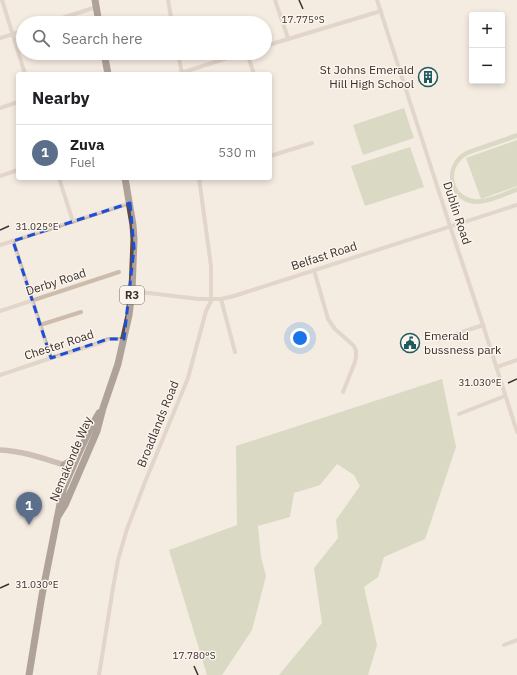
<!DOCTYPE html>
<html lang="en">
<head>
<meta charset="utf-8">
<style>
	body { margin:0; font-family:"IBM Plex Sans",sans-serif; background:#f6f6f6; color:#202124 }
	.controls { position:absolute; right:12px; top:12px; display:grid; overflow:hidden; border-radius:4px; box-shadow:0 2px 6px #0003 }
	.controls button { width:36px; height:36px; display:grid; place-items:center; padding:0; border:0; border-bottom:1px solid #e0e0e0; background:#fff; color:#202124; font:20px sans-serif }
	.you { position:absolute; left:300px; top:338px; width:14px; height:14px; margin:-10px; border:3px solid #fff; border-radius:50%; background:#1a73e8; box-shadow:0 0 0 6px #1a73e833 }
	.badge { display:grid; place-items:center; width:26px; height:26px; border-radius:50%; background:#1f5a5e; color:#fff; font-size:13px; font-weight:700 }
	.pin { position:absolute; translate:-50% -33px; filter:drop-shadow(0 1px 2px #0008) }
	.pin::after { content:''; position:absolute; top:21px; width:14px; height:12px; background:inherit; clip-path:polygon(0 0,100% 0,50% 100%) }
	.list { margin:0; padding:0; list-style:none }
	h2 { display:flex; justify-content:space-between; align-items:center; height:52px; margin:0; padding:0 16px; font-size:17px }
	h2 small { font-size:13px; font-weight:400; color:#757577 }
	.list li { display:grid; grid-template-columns:26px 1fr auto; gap:12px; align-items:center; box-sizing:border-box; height:56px; padding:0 16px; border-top:1px solid #e0e0e0 }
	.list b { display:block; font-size:15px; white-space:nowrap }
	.list p { margin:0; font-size:13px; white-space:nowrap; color:#757577 }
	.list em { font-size:13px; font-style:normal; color:#757577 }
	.icon { flex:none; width:22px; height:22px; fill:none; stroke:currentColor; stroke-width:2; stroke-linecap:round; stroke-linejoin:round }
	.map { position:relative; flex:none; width:517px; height:675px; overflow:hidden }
	.search { position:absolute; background:#fff; box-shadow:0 2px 6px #0003; left:16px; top:16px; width:256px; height:44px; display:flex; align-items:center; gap:10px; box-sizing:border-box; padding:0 14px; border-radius:22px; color:#757577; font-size:15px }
	.panel { position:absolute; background:#fff; box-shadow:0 2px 6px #0003; left:16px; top:72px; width:256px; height:108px; border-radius:4px }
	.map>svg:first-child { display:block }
	.green { fill:#b8c4a0 }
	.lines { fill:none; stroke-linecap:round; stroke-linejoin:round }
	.street { stroke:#cdbbac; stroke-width:4 }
	.secondary { stroke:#a18a7d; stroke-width:5.5 }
	.highway { stroke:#5c4a42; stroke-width:7 }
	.marked { fill:none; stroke:#1d4ed8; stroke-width:3; stroke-dasharray:8 5; stroke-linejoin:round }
	.ticks { fill:none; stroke:#3b302b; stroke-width:1.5 }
	.labels { text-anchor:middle; stroke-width:3; stroke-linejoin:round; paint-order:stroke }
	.shield { fill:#fbf5ee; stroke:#756b66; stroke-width:1 }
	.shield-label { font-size:11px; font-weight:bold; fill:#3b302b }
	.poi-label { font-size:12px; fill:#3b302b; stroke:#fbf5ee; text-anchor:end }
	.street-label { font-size:12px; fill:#3b302b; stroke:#fbf5ee }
	.ticks-label { font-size:10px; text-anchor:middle; fill:#3b302b; stroke:#fbf5ee; stroke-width:3; stroke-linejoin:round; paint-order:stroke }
</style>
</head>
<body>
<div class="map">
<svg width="517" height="675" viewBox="0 0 517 675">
	<rect width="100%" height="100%" fill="#f4ebe1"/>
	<!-- green -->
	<path class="green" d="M404,108l10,30 -51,17 -10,-30z
		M517,133v5l-47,16c-23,10 -21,42 5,45 10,2 31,-8 42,-12v5c-12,4 -29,13 -42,12 -30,-3 -34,-42 -7,-54z
		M517,140v46l-36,13 -15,-41z
		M410,147l14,40 -59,19 -14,-40z
		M442,379l14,68 -31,92 -41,18 -6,20 -14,10 13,58 -9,30h-89l43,-52 -8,-55 24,-30 -2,-18 24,-34 -6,-11 -17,-11 -17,21 -26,8 -4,24 -32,9 3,31 5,19 -14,54 -30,45h-15l-38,-125 68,-25 -1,-79z"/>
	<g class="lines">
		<!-- street -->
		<path class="street" d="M2,0l23,74
			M168,0l4,23
			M275,0l13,38
			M377,0l73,226 33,99 34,107
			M47,23l49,-16
			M0,38l23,-7
			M265,46l116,-35
			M178,53l4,21
			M247,53l7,21
			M181,73l62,-20
			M0,108l18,-6
			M270,156l42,-13
			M0,176l18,-6
			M59,178l14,44
			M13,241l38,117
			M0,245l130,-42
			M314,270l14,49 7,10 19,17 2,5v6l-1,5 -12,30
			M132,291l67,8h22l13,-3 283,-91
			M221,299l14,53
			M0,311l119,-39
			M40,325l41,-13
			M439,340l44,-15
			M497,367l20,-7
			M0,375l51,-17 49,-15 8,-4h16
			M459,414l46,-18
			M504,645l13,-5
			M99,675l14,-87 5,-28 9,-31 18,-47 43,-104 18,-67 5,-10v-35l-12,-88"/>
		<!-- secondary -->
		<path class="secondary" d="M0,450c24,1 45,9 67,16"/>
		<!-- highway -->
		<path class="highway" d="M95,0l4,23
			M104,53l4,21
			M67,478l-3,-13 13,-8
			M57,518l8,-13 32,-74 6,-23 15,-44 11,-49 3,-24 2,-52 -1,-14 -8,-47
			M29,675l13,-80 18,-91 4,-17 13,-30 15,-32 7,-12"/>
	</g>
	<!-- marked area -->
	<path d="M0 0H517V675H0ZM130,203l4,45 -10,91h-16l-57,19 -38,-117z" fill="#f4ebe1" fill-opacity=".55" fill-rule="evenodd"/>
	<path class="marked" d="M130,203l4,45 -10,91h-16l-57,19 -38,-117z"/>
	<!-- ticks -->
	<path class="ticks" d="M299,0l4,9M0,230l9,-4M508,383l9,-4M0,588l9,-4M194,666l4,9"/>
	<!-- icons -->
	<defs>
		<g id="building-ring" transform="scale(1)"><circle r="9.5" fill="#fbf5ee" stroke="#1f5a5e" stroke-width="1.5"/><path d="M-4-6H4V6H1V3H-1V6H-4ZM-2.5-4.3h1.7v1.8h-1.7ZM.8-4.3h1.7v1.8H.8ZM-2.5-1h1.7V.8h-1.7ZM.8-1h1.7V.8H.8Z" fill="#1f5a5e"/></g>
		<g id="civic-ring" transform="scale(1)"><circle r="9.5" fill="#fbf5ee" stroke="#1f5a5e" stroke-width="1.5"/><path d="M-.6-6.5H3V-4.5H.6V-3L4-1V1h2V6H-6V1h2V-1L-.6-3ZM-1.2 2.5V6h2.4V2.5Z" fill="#1f5a5e"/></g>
	</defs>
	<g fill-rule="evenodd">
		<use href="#building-ring" x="428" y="77"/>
		<use href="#civic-ring" x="410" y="343"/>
	</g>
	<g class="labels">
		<!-- shield labels -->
		<rect class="shield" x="120" y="286" width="24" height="18" rx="3"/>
		<g class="shield-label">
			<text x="132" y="299">R3</text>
		</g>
		<!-- poi labels -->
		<g class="poi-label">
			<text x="414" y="74">St Johns Emerald<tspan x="414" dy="14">Hill High School</tspan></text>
			<text x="424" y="340" text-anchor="start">Emerald<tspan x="424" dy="14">bussness park</tspan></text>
		</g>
		<!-- street labels -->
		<g class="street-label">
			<text transform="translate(457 213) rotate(72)" y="4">Dublin Road</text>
			<text transform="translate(324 256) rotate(-18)" y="4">Belfast Road</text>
			<text transform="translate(56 282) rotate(-18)" y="4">Derby Road</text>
			<text transform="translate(59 345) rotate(-18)" y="4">Chester Road</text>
			<text transform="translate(158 424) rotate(-68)" y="4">Broadlands Road</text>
			<text transform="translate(71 459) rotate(-67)" y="4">Nemakonde Way</text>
		</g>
	</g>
	<g class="ticks-label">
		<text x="303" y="23">17.775°S</text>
		<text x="37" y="230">31.025°E</text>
		<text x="480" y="386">31.030°E</text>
		<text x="37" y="588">31.030°E</text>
		<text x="194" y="659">17.780°S</text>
	</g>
</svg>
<div class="controls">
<button>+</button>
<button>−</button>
</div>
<div class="you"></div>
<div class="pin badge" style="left:29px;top:525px;background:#5c6f8a">1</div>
<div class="search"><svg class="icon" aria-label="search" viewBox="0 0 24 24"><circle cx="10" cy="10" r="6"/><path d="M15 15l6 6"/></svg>Search here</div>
<section class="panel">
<h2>Nearby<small></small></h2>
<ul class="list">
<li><span class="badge" style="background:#5c6f8a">1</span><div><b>Zuva</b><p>Fuel</p></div><em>530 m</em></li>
</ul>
</section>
</div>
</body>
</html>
